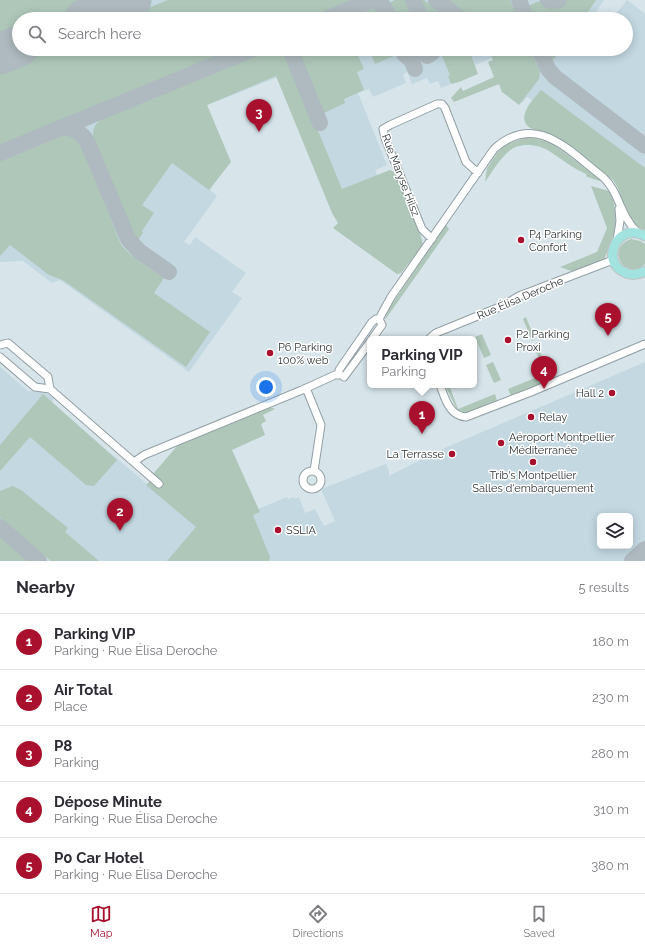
<!DOCTYPE html>
<html lang="en">
<head>
<meta charset="utf-8">
<style>
	body { margin:0; font-family:Raleway,sans-serif; background:#f2f2f3; color:#2b2b33 }
	.controls { position:absolute; right:12px; bottom:12px; display:grid; overflow:hidden; border-radius:6px; box-shadow:0 2px 10px #0003 }
	.controls button { width:36px; height:36px; display:grid; place-items:center; padding:0; border:0; border-bottom:1px solid #e1e1e2; background:#fff; color:#2b2b33; font:20px sans-serif }
	.you { position:absolute; left:266px; top:387px; width:14px; height:14px; margin:-10px; border:3px solid #fff; border-radius:50%; background:#1a73e8; box-shadow:0 0 0 6px #1a73e833 }
	.badge { display:grid; place-items:center; width:26px; height:26px; border-radius:50%; background:#a8102d; color:#fff; font-size:13px; font-weight:700 }
	.pin { position:absolute; translate:-50% -33px; filter:drop-shadow(0 1px 2px #0008) }
	.pin::after { content:''; position:absolute; top:21px; width:14px; height:12px; background:inherit; clip-path:polygon(0 0,100% 0,50% 100%) }
	.popup { position:absolute; left:367px; top:336px; width:110px; height:52px; box-sizing:border-box; display:grid; place-content:center; border-radius:6px; background:#fff; filter:drop-shadow(0 1px 3px #0005); font-size:13px; white-space:nowrap; color:#7c7c81 }
	.popup b { font-size:15px; color:#2b2b33 }
	.popup::after { content:''; position:absolute; left:50%; top:100%; margin-left:-8px; border:8px solid transparent; border-top-color:#fff }
	.list { margin:0; padding:0; list-style:none }
	h2 { display:flex; justify-content:space-between; align-items:center; height:52px; margin:0; padding:0 16px; font-size:17px }
	h2 small { font-size:13px; font-weight:400; color:#7c7c81 }
	.list li { display:grid; grid-template-columns:26px 1fr auto; gap:12px; align-items:center; box-sizing:border-box; height:56px; padding:0 16px; border-top:1px solid #e1e1e2 }
	.list b { display:block; font-size:15px; white-space:nowrap }
	.list p { margin:0; font-size:13px; white-space:nowrap; color:#7c7c81 }
	.list em { font-size:13px; font-style:normal; color:#7c7c81 }
	.icon { flex:none; width:22px; height:22px; fill:none; stroke:currentColor; stroke-width:2; stroke-linecap:round; stroke-linejoin:round }
	.map { position:relative; flex:none; width:645px; height:561px; overflow:hidden }
	.search { position:absolute; background:#fff; box-shadow:0 2px 10px #0003; left:12px; right:12px; top:12px; height:44px; display:flex; align-items:center; gap:10px; box-sizing:border-box; padding:0 14px; border-radius:22px; color:#7c7c81; font-size:15px }
	.sheet { height:332px; background:#fff }
	nav { display:flex; justify-content:space-around; align-items:center; box-sizing:border-box; height:56px; border-top:1px solid #e1e1e2; background:#fff; font-size:11px; color:#7c7c81 }
	nav a { display:grid; justify-items:center; gap:2px }
	nav .on { color:#a8102d }
	.map>svg:first-child { display:block }
	.built { fill:#c3d8e1; fill-rule:evenodd }
	.green { fill:#aec7b9 }
	.lines { fill:none; stroke-linecap:round; stroke-linejoin:round }
	.taxiway { stroke:#aebabf; stroke-width:16 }
	.runway { stroke:#aebabf; stroke-width:41 }
	.minor-casing { stroke:#929fa4; stroke-width:9 }
	.major-casing { stroke:#c1c2c3; stroke-width:11 }
	.minor { stroke:#fff; stroke-width:7 }
	.major { stroke:#a2e3e0; stroke-width:9 }
	.poi-dot { fill:#a8102d; stroke:#fff; stroke-width:1.5 }
	.labels { text-anchor:middle; stroke-width:3; stroke-linejoin:round; paint-order:stroke }
	.street-label { font-size:11px; fill:#2f3537; stroke:#fff }
	.poi-label { font-size:11px; fill:#2f3537; stroke:#fff; text-anchor:start }
</style>
</head>
<body>
<div class="map">
<svg width="645" height="561" viewBox="0 0 645 561">
	<rect width="100%" height="100%" fill="#d7e5eb"/>
	<!-- built -->
	<path class="built" d="M0,0h604l-8,12 8,7h-585v30h446l-16,28 2,7 -10,4 -3,-7 -8,3 -3,-6 -15,6 -5,-12 -4,3 3,8 -33,14 -4,-8 -11,4 29,72 -12,5 13,31 -50,22 -60,-146 -71,28 22,57 -19,28 7,6 -33,46 6,3 5,-8 51,36 -14,19 10,6 -53,74 -129,-92 -8,3 -29,-22 -23,1z
		M627,0l18,14v185l-118,-92 5,-7 -5,-3 -5,6 -17,-11 -13,-34 -17,7 -6,-16h157v-30h-14z
		M645,362v199h-645v-194l28,24 16,1 10,6 -2,5 151,129 84,-35 1,2 6,-2 1,2 4,-2 6,16 10,-4 9,17 11,-5 -14,-32 65,-25 3,7v5l49,-25zM600,516h30v30h-30z"/>
	<!-- green -->
	<path class="green" d="M0,0h94l-46,19h-29v12l-19,8z
		M168,0h184l-45,19h-186z
		M395,0h12l8,19h-19l-6,-14 1,-3z
		M418,0h6l25,19h-23z
		M447,0h63l8,19h-46z
		M566,0h30l-13,19h-49l-6,-13 12,-5c9,5 18,7 26,-1z
		M372,8l7,3 3,8h-26l2,-4z
		M48,49h187l-235,96v-76z
		M273,49h5l8,4 56,136 48,-19 8,4 23,62 2,9 -22,28 -4,1 -64,-46 5,-5 -6,-10 -56,-137 -69,29 24,57 -22,28 -37,-27 -30,42 12,8 -12,18 1,2 -6,8 -14,-29 -30,-70c0,-14 0,-18 13,-25z
		M296,49h59l9,20 -7,3 7,18 -20,9 1,4 -21,10z
		M369,49h27l3,5 -24,10z
		M439,49h30l9,25 -19,8 -8,2 -3,-8 2,-1z
		M488,49h42l10,22 -1,8 -20,26 -17,-13 -3,-8 -45,18 -3,-4 10,-11 2,4 31,-14 -6,-15 5,-2z
		M546,49h15l-7,10 -3,1z
		M541,90l104,78v63l-11,-6 -13,-26 -3,-11 -5,-8 -60,-45c-7,-3 -15,-3 -21,-6 -19,-10 2,-30 9,-39z
		M65,135l12,4 5,6 39,100 10,10 33,23 -10,15 56,39 -24,35 -122,-86 -4,-2 -11,-4 -39,-30 -10,11v-95z
		M524,138h10l18,5 51,39 -16,-5 -1,-3c-14,-6 -24,-15 -37,-23 -11,-7 -31,-9 -41,1 -9,8 -16,20 -23,30l2,-14 10,-15 8,-8z
		M591,186l18,5c12,22 6,47 -5,68l-23,10 -10,2 -11,-4 37,-15 10,-24z
		M446,225l3,4 -64,91 3,-10z
		M631,239l9,2 5,3v20c-19,19 -41,-16 -14,-25z
		M526,317l9,23 -3,1 -9,-22z
		M482,334l9,21 -7,3 -9,-21z
		M537,343l7,19 -3,1 -8,-18z
		M493,362l8,18 -7,3 -8,-18z
		M547,368l1,5 -7,12 -29,13 -4,-9 37,-15 -2,-5z
		M445,385h4l9,24 37,-15 3,9 -35,12 -6,-5z
		M43,394l74,66 -23,26 -8,-1 -56,-48 -30,34v-26z
		M270,407l5,2 -12,6 3,6 -5,3 4,11 -33,15 28,62 -7,3 17,42 -1,4h-102l29,-34 -50,-42 4,-4 7,6 5,-5 -9,-8 25,-29z
		M13,486l8,4 47,38 -3,4 34,29h-48l-50,-42 -1,-2v-26z
		M0,537l28,24h-28z"/>
	<g class="lines">
		<!-- taxiway -->
		<path class="taxiway" d="M372,0c11,1 14,10 17,19
			M413,0l8,19
			M436,0l25,19
			M519,0l7,19
			M548,0l4,1 7,-1
			M326,19l46,-19
			M290,49l30,74
			M402,49l2,5 8,7 3,8
			M539,49l9,20 7,8 90,69
			M427,56l6,-4v-3
			M60,128c12,-1 20,3 27,13l41,98 11,12 30,21
			M0,153l253,-104
			M0,527l39,34
			M632,561l13,-12"/>
		<!-- runway -->
		<path class="runway" d="M85,19l46,-19
			M0,54l19,-8"/>
		<!-- minor casing -->
		<g class="minor-casing">
			<path id="minor" d="M432,239l-10,-10 -37,-91 -2,-9 7,-4 47,-21h5l3,4 21,54 12,11
				M617,241l3,-20 -1,-12
				M372,339l10,-14 -3,-6
				M429,339l7,-6 66,-27 17,-10 94,-36
				M0,345l8,-2 40,34 2,12
				M0,357l35,30 15,2 109,95
				M344,377l26,-35
				M440,385c5,13 9,31 26,32l65,-25 114,-48
				M306,388l15,37 -7,46
				M134,462l10,-7 158,-65 33,-15h4v-5l33,-48 4,-3h3l12,-22 103,-148c42,-38 75,2 109,28 17,16 16,38 35,56
				M303 480a9 9 0 1 1 18 0a9 9 0 1 1-18 0Z"/>
		</g>
		<!-- major casing -->
		<g class="major-casing">
			<path id="major" d="M645,236c-26,-15 -46,24 -21,36 7,4 14,3 21,-1"/>
		</g>
		<!-- minor -->
		<use href="#minor" class="minor"/>
		<!-- major -->
		<use href="#major" class="major"/>
	</g>
	<!-- markers -->
	<g class="poi-dot">
		<circle cx="521" cy="240" r="4"/>
		<circle cx="508" cy="340" r="4"/>
		<circle cx="270" cy="353" r="4"/>
		<circle cx="612" cy="393" r="4"/>
		<circle cx="531" cy="417" r="4"/>
		<circle cx="501" cy="443" r="4"/>
		<circle cx="452" cy="454" r="4"/>
		<circle cx="533" cy="462" r="4"/>
		<circle cx="278" cy="530" r="4"/>
	</g>
	<g class="labels">
		<!-- street labels -->
		<g class="street-label">
			<text transform="translate(401 175) rotate(69)" y="4">Rue Maryse Hilsz</text>
			<text transform="translate(520 298) rotate(-23)" y="4">Rue Élisa Deroche</text>
		</g>
		<!-- poi labels -->
		<g class="poi-label">
			<text x="529" y="238">P4 Parking<tspan x="529" dy="13">Confort</tspan></text>
			<text x="516" y="338">P2 Parking<tspan x="516" dy="13">Proxi</tspan></text>
			<text x="278" y="351">P6 Parking<tspan x="278" dy="13">100% web</tspan></text>
			<text x="604" y="397" text-anchor="end">Hall 2</text>
			<text x="539" y="421">Relay</text>
			<text x="509" y="441">Aéroport Montpellier<tspan x="509" dy="13">Méditerranée</tspan></text>
			<text x="444" y="458" text-anchor="end">La Terrasse</text>
			<text x="533" y="479" text-anchor="middle">Trib's Montpellier<tspan x="533" dy="13">Salles d'embarquement</tspan></text>
			<text x="286" y="534">SSLIA</text>
		</g>
	</g>
</svg>
<div class="controls">
<button><svg class="icon" aria-label="layers" viewBox="0 0 24 24"><path d="M12 4l9 5-9 5-9-5zM3 14l9 5 9-5"/></svg></button>
</div>
<div class="you"></div>
<div class="pin badge" style="left:422px;top:434px">1</div>
<div class="popup"><b>Parking VIP</b>Parking</div>
<div class="pin badge" style="left:120px;top:531px">2</div>
<div class="pin badge" style="left:259px;top:132px">3</div>
<div class="pin badge" style="left:544px;top:389px">4</div>
<div class="pin badge" style="left:608px;top:336px">5</div>
<div class="search"><svg class="icon" aria-label="search" viewBox="0 0 24 24"><circle cx="10" cy="10" r="6"/><path d="M15 15l6 6"/></svg>Search here</div>
</div>
<section class="sheet">
<h2>Nearby<small>5 results</small></h2>
<ul class="list">
<li><span class="badge">1</span><div><b>Parking VIP</b><p>Parking · Rue Élisa Deroche</p></div><em>180 m</em></li>
<li><span class="badge">2</span><div><b>Air Total</b><p>Place</p></div><em>230 m</em></li>
<li><span class="badge">3</span><div><b>P8</b><p>Parking</p></div><em>280 m</em></li>
<li><span class="badge">4</span><div><b>Dépose Minute</b><p>Parking · Rue Élisa Deroche</p></div><em>310 m</em></li>
<li><span class="badge">5</span><div><b>P0 Car Hotel</b><p>Parking · Rue Élisa Deroche</p></div><em>380 m</em></li>
</ul>
</section>
<nav>
<a class="on"><svg class="icon" aria-label="map" viewBox="0 0 24 24"><path d="M3 6l6-2 6 2 6-2v14l-6 2-6-2-6 2zM9 4v14M15 6v14"/></svg>Map</a>
<a><svg class="icon" aria-label="directions" viewBox="0 0 24 24"><path d="M12 3l9 9-9 9-9-9zM9 14v-3h6M13 9l2 2-2 2"/></svg>Directions</a>
<a><svg class="icon" aria-label="saved" viewBox="0 0 24 24"><path d="M7 4h10v16l-5-4-5 4z"/></svg>Saved</a>
</nav>
</body>
</html>
